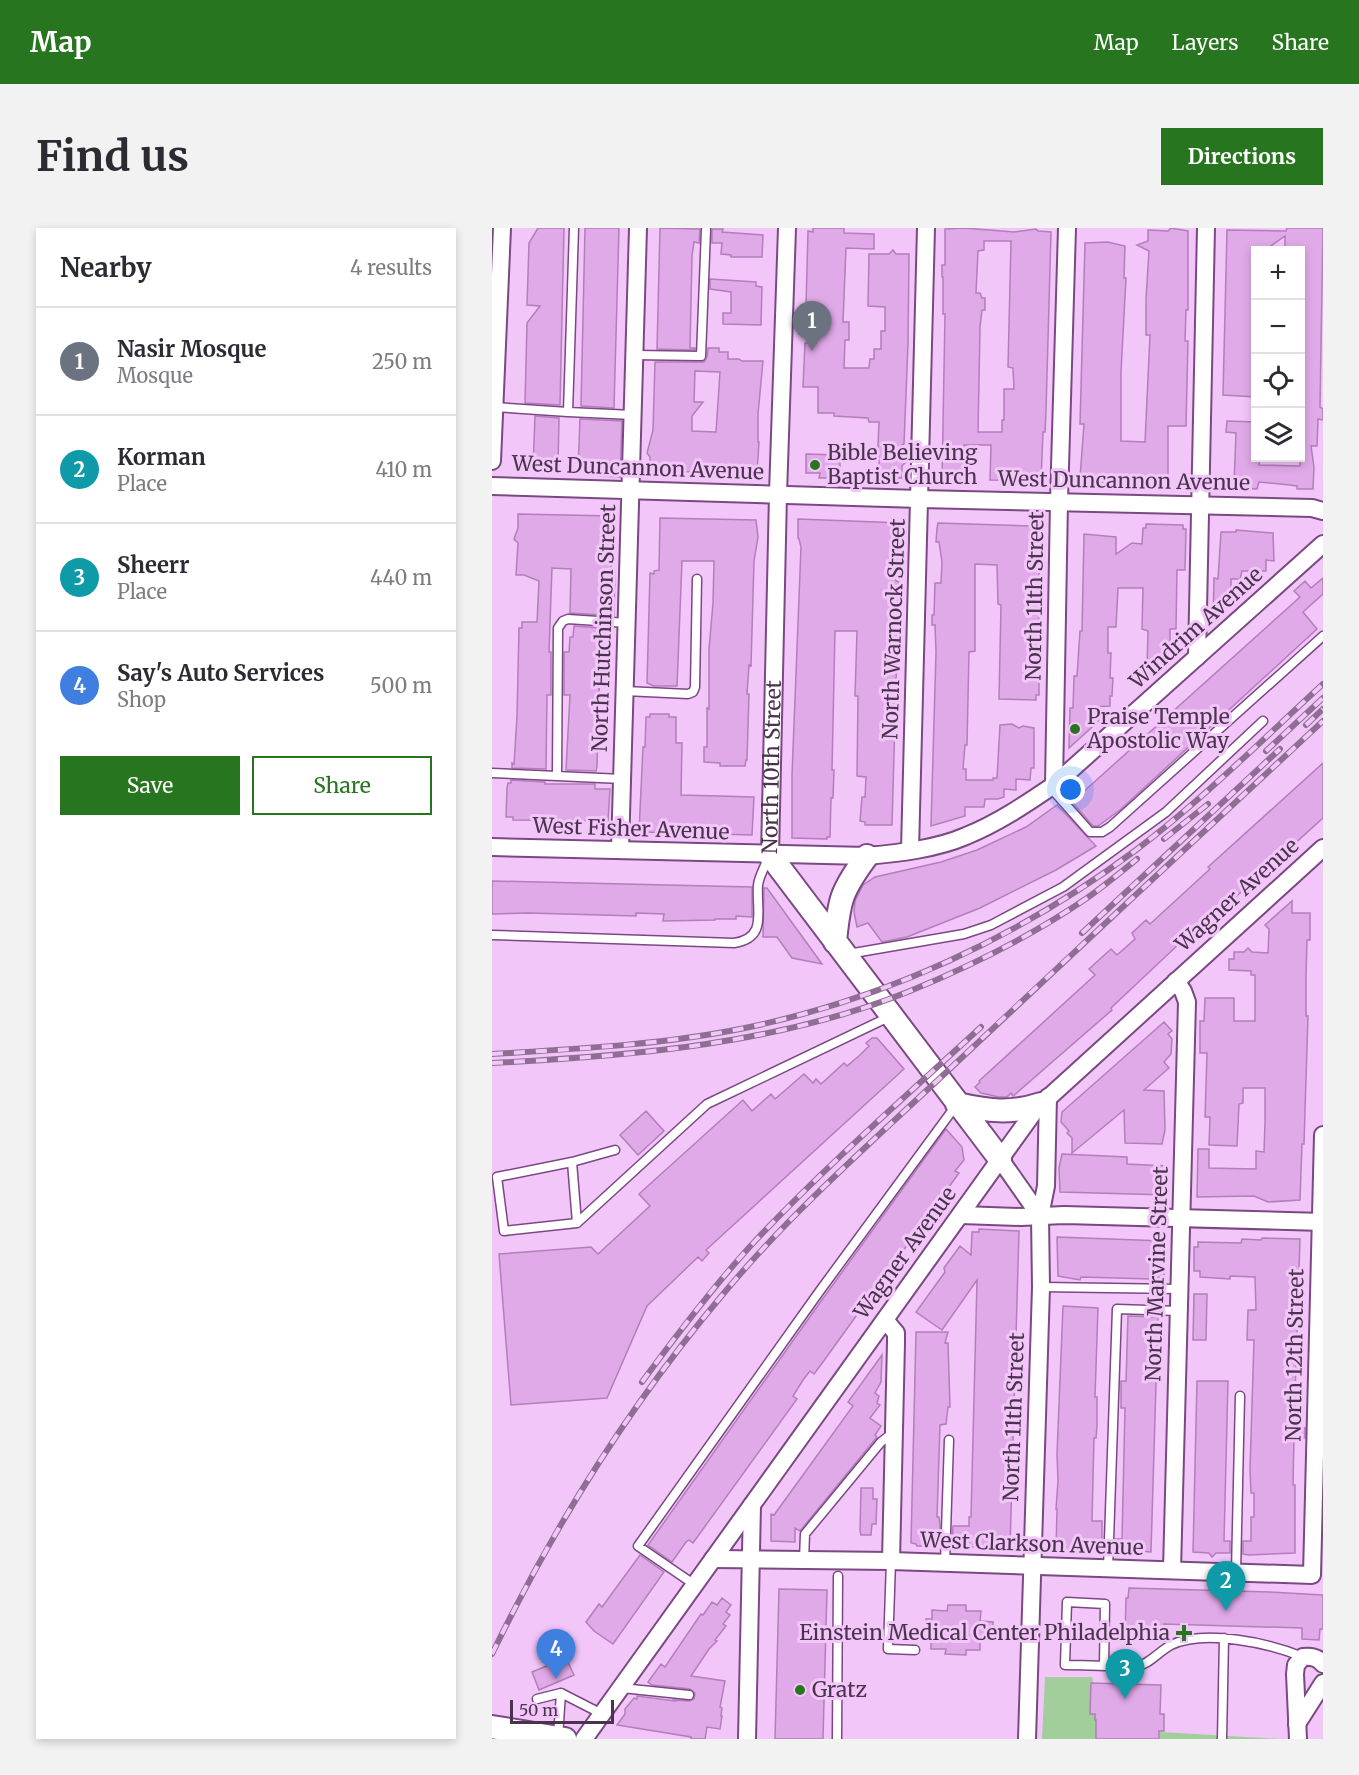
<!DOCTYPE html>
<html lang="en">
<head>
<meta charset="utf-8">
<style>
	body { margin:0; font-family:Merriweather,serif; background:#f2f2f3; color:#2b2b33 }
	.controls { position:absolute; right:18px; top:18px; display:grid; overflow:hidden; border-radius:0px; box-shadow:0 3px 9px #0003 }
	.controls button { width:54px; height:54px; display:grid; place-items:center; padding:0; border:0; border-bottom:2px solid #e1e1e2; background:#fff; color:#2b2b33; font:30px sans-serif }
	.scale { position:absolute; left:18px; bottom:15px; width:104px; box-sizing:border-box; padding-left:6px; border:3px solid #4a334d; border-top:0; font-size:16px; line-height:21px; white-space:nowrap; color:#4a334d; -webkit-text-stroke:4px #f3c6fa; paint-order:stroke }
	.you { position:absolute; left:579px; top:562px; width:21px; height:21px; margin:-15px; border:4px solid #fff; border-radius:50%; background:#1a73e8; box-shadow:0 0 0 9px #1a73e833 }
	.badge { display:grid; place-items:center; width:39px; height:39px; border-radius:50%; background:#27761f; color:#fff; font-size:20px; font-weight:700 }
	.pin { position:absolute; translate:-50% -50px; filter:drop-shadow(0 2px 3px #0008) }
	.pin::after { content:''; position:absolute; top:32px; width:21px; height:18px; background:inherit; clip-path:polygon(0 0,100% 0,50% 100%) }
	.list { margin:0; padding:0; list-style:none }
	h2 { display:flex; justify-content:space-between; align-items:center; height:78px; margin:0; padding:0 24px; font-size:26px }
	h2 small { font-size:20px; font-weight:400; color:#7c7c81 }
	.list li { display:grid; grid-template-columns:39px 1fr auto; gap:18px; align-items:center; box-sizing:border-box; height:108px; padding:0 24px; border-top:2px solid #e1e1e2 }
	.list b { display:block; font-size:22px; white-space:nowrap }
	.list p { margin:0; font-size:20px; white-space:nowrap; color:#7c7c81 }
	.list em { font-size:20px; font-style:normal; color:#7c7c81 }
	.actions { display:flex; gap:12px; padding:18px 24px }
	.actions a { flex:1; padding:14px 0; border:2px solid #27761f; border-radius:0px; text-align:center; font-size:21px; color:#27761f }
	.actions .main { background:#27761f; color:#fff }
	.icon { flex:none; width:33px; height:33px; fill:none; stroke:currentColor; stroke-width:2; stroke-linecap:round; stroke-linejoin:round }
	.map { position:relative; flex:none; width:831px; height:1511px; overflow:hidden; border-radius:0px }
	header { display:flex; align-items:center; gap:36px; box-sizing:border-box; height:84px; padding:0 30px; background:#27761f; color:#fff }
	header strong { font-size:28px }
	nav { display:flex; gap:33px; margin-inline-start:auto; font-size:21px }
	.intro { display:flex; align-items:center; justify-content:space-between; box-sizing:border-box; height:144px; padding:0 36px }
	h1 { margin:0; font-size:42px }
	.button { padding:15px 27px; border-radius:0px; background:#27761f; color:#fff; font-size:21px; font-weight:700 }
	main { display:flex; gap:36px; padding:0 36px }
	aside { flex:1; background:#fff; border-radius:0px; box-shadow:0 3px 9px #0003 }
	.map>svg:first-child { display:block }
	.green { fill:#a1ce9b }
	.building { fill:#e0a9e8; stroke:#b37ebb; stroke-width:1.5; fill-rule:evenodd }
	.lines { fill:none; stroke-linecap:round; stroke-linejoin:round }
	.lane-casing { stroke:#7a4982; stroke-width:11 }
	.street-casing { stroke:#7a4982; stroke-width:20 }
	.secondary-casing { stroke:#7a4982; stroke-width:26 }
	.lane { stroke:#fff; stroke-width:8 }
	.street { stroke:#fff; stroke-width:16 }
	.secondary { stroke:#fff; stroke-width:22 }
	.rail-casing { stroke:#8e6e93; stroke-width:6 }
	.rail { stroke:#f3c6fa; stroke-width:4; stroke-dasharray:11; stroke-linecap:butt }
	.poi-dot { fill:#27761f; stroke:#f3c6fa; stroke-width:2 }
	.labels { text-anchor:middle; stroke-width:6; stroke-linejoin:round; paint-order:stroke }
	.poi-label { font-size:21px; fill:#4a334d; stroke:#f3c6fa; text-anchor:start }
	.street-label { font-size:21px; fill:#4a334d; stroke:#f3c6fa }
</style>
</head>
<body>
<header>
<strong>Map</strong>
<nav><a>Map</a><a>Layers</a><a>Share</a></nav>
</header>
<div class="intro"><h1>Find us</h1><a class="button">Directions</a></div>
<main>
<aside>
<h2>Nearby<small>4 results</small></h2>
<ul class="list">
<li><span class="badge" style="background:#6b7280">1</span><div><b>Nasir Mosque</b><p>Mosque</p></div><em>250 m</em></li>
<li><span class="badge" style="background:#0f9aa8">2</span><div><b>Korman</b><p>Place</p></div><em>410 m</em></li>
<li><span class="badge" style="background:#0f9aa8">3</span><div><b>Sheerr</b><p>Place</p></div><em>440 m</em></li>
<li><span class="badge" style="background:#3f7fe0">4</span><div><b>Say's Auto Services</b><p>Shop</p></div><em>500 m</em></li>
</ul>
<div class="actions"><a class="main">Save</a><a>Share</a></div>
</aside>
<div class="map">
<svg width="831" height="1511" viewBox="0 0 831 1511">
	<rect width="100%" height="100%" fill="#f3c6fa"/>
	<!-- green -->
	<path class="green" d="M553,1449h47l8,37 -1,25h-57z
		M668,1504l122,7h-122z"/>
	<!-- building -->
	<path class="building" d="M46,0h26l-4,177 -35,-2 2,-80 13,-17 -13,-1 2,-62z
		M93,0h34l-5,180 -33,-2z
		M168,0l40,1 -1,14 -5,-1 -2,14 -2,92h5v2l-38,-1z
		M321,0h31v5l30,1v15l-28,-1 -3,74h6v18h-4l-1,28h25l1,-9h4v-10h7v-18h4v-24l-17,-1 1,-52h20l4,-4 3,4h13l-1,90 -4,100 -2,1 1,15 3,2 -4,4v12h-22l-2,-33 1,-23h-10l-1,-4 -34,-2v-3h-16v-26h-15l2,-44h11v-37l-10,-1 2,-74 5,1z
		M472,0l50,4 22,-3 2,2 13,1 -5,179 -1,21h-2l-2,49 -51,-1 1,-35h-27l-1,35h-21l3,-166h-2v-37h-1v-12h3v-36zM492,13h27l-3,126 5,1 1,21h-10v31h-2v12h-24l2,-105 2,-17h3v-12h-3l-2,-5h-4l2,-42 6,-1z
		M679,0l17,3v79h-2l-1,31h3l-2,85h-18v54h-2v4l-84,-2v-5h-2l4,-53h-4l5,-181 23,-1 17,4 -1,32h2l-5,94v69l24,1 5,-107h-4v-36l3,-48 -12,-6 11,-4v-11l20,1z
		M795,0h36l-3,179 3,2v11l-5,-1 -1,27h-6l3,21 -1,22h-16v-3l-7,-1 -31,-3 -2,7 -22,-1 1,-5h-2l2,-50 -10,-1 1,-11 29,1v36h4l-1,7 41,1v-216h-15v-14l-20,14h-9v147l-33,-2 4,-165 59,1z
		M220,1h11l-1,3 41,3 -1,22h-31v-2l-10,-1 1,-11h-10z
		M218,51l46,3v4l6,1 -1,38 -38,-1v-11h8v-21l-21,-3z
		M216,120h11v4h9v7h11l3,2h21l-5,53v28h1l-2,31 -107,-2v-14l-3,-4 6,-23 2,-68h49l3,-5zM203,143l25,1 -4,60 -24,-1v-15l11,-14h-9z
		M43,188l24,2 -1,51 -25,-1z
		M88,191l42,2 -2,56 -20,-1v-2l-12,-1v-4h-10z
		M314,226l34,1v19l-7,-1 -1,5h-13l1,-5h-14z
		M26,286l95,2 -2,55h4l-1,45 -44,-3 1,-44 -19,-1 -3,84h2v43h-4l-1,74 -34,-1v-5l2,1 3,-48 2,-88h3v-6h15l2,-41 -15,-6h-8l2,-32 -4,-4 4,-11z
		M168,290l96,2 2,17 -4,24 -3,105 -2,-1 -2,29h2l-2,66h-1l-1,6h-25v-3l-16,-1v-15h3v-39l2,1v-60l4,-46 1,-42h-32l-5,125h-23l-7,-3 3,-110 4,1v-3l5,-1z
		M306,291l105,4v18h-2v13h-2l-2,7 -1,20 3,1 -7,243h-27v-3l-5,-1 2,-24h3l1,-20 -9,-1 1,-80h-3l2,-65h-22l-3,139h2l-1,28h-2l-1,39h-3v2l-35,-1v-63l9,-228 -2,-8 -1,-1z
		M541,294h7l4,4 -1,38 -3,1 -1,10v120h-3v5l-37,-1 2,-94 -3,-1 -1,-39 -22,-1v87l-6,1 -2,93h-2l-2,24h3v11h27v-2h4l3,-53 12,-1 7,4 4,-2 11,2v40h-3l-1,12 -14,-1v11l-12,-1v8l-6,2h-13l-1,8h-19v9l-34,10 5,-174 -1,-27h-3v-10h2l1,-32h6l1,-21 -3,-20h-3l1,-14 1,-5 95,3z
		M654,296l37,1v4h3l-1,39v2h-8l-1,59h-6v28l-12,11h-11l1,-37 -6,-2 1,-41h-25l-2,39h-8v26h3l-1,25h3l-1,18h-2v10l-20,1 11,12 -32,29 1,-40h3l1,-32h3l3,-45h2l2,-97 32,3v17l16,-11 10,1 1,-16h3z
		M744,302l37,3 1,28 -8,-1v11h-24l-2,8h-9v25l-18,15 1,-41 4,1 3,-47h15z
		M831,350v16l-20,18 14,17 -197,181 -22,16h-5l-21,-24 228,-205 -6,-6 11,-10 6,7z
		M82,398l27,2 -4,139 -1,4 -30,-1 4,-75h-6v-43h5l1,-15h3z
		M158,486h19v3h7v26h6l-1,52 73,2 -2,38 -113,-3 4,-85h2l1,-30h4z
		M831,535v55l-135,122 -2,-2 -5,4 -70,66 1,2 -99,86 -2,-3 -4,4h-8l-18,-4 -6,-6 5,-5 -1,-1 116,-106 -6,-6 22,-20 6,6 18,-16 -3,-6 14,-13 4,4 60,-55 -2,-2z
		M19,552l34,2v2h50v5h15l-2,32 -95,-1v-3h-7l1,-29 1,-5h3z
		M565,577l39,41 -40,24 -76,38 -73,29 -25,5 -14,-19 -11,4 -3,-15 1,-11 8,-16 12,-8 66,-15 36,-12 49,-23z
		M0,653l260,6v30l-16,-1v3h-21v1l-52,1 1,-7 -28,-1v3l-107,-3 -37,1z
		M272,660h3l55,76 -30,-6 -15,-21h-14z
		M800,673v12h18v27h-3l-1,36v40h2l-3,95 -1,33h-2l-2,56 -32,2 -14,-6 -57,1 1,-48h11v19l47,1v-18l8,1 1,-30v-34h-22v15l-4,1 -2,42 -28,-1 1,-28h-5l2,-64h-7v-32h4l1,-23h29v23h21v-46h-4v-4l-22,-1v-11h5v-7h10l4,-4 4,4 16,1 1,-24 -4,-4z
		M672,794l8,9 -4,3 4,5 -1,15 -7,8 5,6 -25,22 20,1 1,39 -3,14 -37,-1 -1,-33 -52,43v-15l-5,-5 2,-2 -8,-9 1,-10z
		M380,810h5l27,31 -198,181 3,3 -7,8 -4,-4 -51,49 -40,92 -96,7 -12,-151 92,-7 7,7 52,-48 -11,-12 104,-94 9,11 19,-17 4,5 29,-25 9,9 3,-4 5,5 23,-21 3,3 13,-11 9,-9 -3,-3z
		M154,883l18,20 -26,24 -18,-20z
		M454,901l16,18 2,13 -9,11 4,2 -136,189 -9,12 -4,-3 -7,9 -10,16 4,3 -104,144 -4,-3 -3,2 -14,20 -24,-17 171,-241z
		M570,926l65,3v7l41,2 -1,29 -107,-3 -1,-24z
		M487,1001l40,2 -9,317 -58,-2 1,-20h16v-9h2l6,-237 -35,50 -26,-18 29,-40 -1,-4 16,-22 11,9 1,-23h7z
		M565,1009l107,4v36l-13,2 -70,-2 -1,3 -22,-4z
		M770,1010l38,1 -6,188 11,1v10l-11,-1 -1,48h2v68l-46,2 -6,-1v-13h8v-24h3v-24h-3l-1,-23 4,-130h-7l1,-30h8l-1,-33 -25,-1v3l-30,-2v-6h-6v-24h4v-5l43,1 1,-4 19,1z
		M702,1066h13l-1,46h-13z
		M571,1078l35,2 -3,89h2v29l-1,12h-2l-2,83h10v31l-46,-2 1,-41h-1l2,-28 -1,-27z
		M636,1088l30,1 -7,235 -15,-1 -3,4 -3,-4h-15v-12h7l3,-131h-4v-27h5z
		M424,1104h32l-3,11h3l2,64h-2l-2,17 -6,1 -3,92h2l1,9 -1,20h-22l-1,-2 -5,-1z
		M390,1127l-1,27 -6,11 4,3 -2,7 3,2 -10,13 11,8 -6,9 2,2 -77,94 -5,-3v14l-24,-1v-27l3,1 79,-109 -5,-4z
		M705,1153h31l-4,160h6v12h-14l-4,4 -3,-4 -16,-1z
		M369,1260h12v11h4l-1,25h-4l-1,11h-10l-1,-4z
		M148,1327l24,17 -51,72 -19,-13 -8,-9 13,-18 3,3z
		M637,1360l141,4 53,3v34h-3l-1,11 -17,-1v-11l-138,-4 -1,10h-3v2l-35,-1 1,-37h2z
		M287,1361l48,1 -4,149h-48z
		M230,1370l9,7 -5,7 4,3 -7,9 3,2 -11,14 2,1 -8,8 -18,27 34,5 -5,26 2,1 -1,8h1l-2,13 -13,-2 -2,12h-14v-2l-74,-12 8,-11v-5l9,-11 3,1v-3l38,5 -1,-1 15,1 5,-2 1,-6 -5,-4 -38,-4 -4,-3 13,-18 4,3 36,-53 2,1 9,-13 5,3z
		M456,1377h18v6h15l-1,10 13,1v18l-13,1v9h-14v5l-21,-1 1,-5h-15v-10h-5v-20h6v-9l15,1z
		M74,1430l8,17 -35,15 -7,-18z
		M599,1455l70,2 -1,29h4v17h-5v8h-63v-19h-1v-6h-5z"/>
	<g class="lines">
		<!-- lane casing -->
		<g class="lane-casing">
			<path id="lane" d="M82,0l-6,184 65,3
				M143,127l66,1 5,-126
				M2,179l74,5
				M133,463l63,3 5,-2 2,-5 2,-108
				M0,545l130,6
				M65,548l1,-148 5,-7 5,-2 59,4
				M559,560l39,44h12l8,-5 213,-191
				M0,707l242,8c34,-5 22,-32 24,-58 1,-9 7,-18 10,-27
				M356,726l116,-20 27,-9 72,-38 103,-75 97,-91
				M123,922l-43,12 -75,15 7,54 73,-8 130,-119 184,-88
				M80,934l5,61
				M549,1059l139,2
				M312,1332l1,-26 76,-92 13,-10
				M399,1333l-3,88 27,1
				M453,1335l4,-123
				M616,1341l9,-260 62,2
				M744,1344l4,-176
				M203,1357l-57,-39 181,-254 138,-188
				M612,1438l1,-62 -38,-2 -2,63c17,0 34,1 52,1 5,1 13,2 18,1 15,-3 23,-15 36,-22 34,-16 98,-2 132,12
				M130,1460l67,7
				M45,1471l24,-6 41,21
				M66,1509l3,-44
				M345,1511l1,-163
				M730,1511l2,-101"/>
		</g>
		<!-- street casing -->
		<g class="street-casing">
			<g id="street">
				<path d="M0,233l10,-233"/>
				<path d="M0,258l428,13 392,9 11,3"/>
				<path d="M705,429l9,-429"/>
				<path d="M562,557l5,-284 8,-273"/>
				<path d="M0,619l375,9c32,-3 69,-7 99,-20 32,-13 60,-32 88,-51l269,-241"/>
				<path d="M128,622l18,-622"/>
				<path d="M418,622l16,-622"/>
				<path id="s1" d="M278,627l8,-361 9,-266"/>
				<path d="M508,931l40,57"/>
				<path d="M469,987l60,2 43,-2 259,7"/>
				<path d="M393,1092l11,13v9l-5,219"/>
				<path d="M221,1331l178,2 421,14 11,-440"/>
				<path d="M680,1342l15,-568 -4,-11 -7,-10"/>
				<path d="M805,1496l26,-41"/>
				<path d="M92,1511l452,-630 287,-261"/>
				<path d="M255,1511l5,-234"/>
				<path d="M535,1511l14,-452 -1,-71 6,-30 2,-89"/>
				<path d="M806,1511l-3,-65 1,-9 7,-8c8,-1 15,0 20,7"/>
			</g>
		</g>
		<!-- secondary casing -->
		<g class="secondary-casing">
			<path id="secondary" d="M278,627l230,304
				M343,714c4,-42 6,-51 32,-86
				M465,876c30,7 54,10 84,0
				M0,1499l73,12"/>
		</g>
		<!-- lane -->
		<use href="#lane" class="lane"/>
		<!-- street -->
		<use href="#street" class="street"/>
		<!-- secondary -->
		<use href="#secondary" class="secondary"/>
		<!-- rail casing -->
		<g class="rail-casing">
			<path id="rail" d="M814,497l17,-16
				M774,523l57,-53
				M672,611l44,-35
				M590,705l198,-184
				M0,826c82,-5 167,-9 248,-25 144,-29 279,-92 396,-179 66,-50 126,-110 187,-166
				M0,835c141,-7 287,-19 418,-72 61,-25 123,-56 177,-93 17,-12 34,-26 50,-39
				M150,1154c36,-49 73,-98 114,-142 71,-75 149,-143 225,-213
				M0,1426c63,-130 139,-251 232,-361 65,-78 141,-145 215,-214 127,-120 256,-239 384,-358"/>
		</g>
		<!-- rail -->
		<use href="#rail" class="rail"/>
	</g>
	<!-- markers -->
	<g class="poi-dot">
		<circle cx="323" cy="237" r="6"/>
		<circle cx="583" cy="501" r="6"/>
		<path d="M689 1396h6v6h6v6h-6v6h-6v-6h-6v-6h6z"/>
		<circle cx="308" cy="1462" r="6"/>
	</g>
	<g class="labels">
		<!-- poi labels -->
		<g class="poi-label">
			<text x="335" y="232">Bible Believing<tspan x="335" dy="24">Baptist Church</tspan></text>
			<text x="595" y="496">Praise Temple<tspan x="595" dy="24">Apostolic Way</tspan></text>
			<text x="678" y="1412" text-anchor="end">Einstein Medical Center Philadelphia</text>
			<text x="320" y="1469">Gratz</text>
		</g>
		<!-- street labels -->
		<g class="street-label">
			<text transform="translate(146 240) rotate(2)" y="7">West Duncannon Avenue</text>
			<text transform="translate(632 253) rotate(1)" y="7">West Duncannon Avenue</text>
			<text transform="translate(543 368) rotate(-89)" y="7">North 11th Street</text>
			<text transform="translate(112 400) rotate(-88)" y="7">North Hutchinson Street</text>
			<text transform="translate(704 400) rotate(-42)" y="7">Windrim Avenue</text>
			<text transform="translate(402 401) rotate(-88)" y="7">North Warnock Street</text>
			<text dy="7" stroke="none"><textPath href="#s1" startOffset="88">North 10th Street</textPath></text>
			<text transform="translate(139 601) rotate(2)" y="7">West Fisher Avenue</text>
			<text transform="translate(745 667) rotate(-42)" y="7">Wagner Avenue</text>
			<text transform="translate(413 1025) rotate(-54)" y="7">Wagner Avenue</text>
			<text transform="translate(665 1046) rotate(-88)" y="7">North Marvine Street</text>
			<text transform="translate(803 1127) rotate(-89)" y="7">North 12th Street</text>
			<text transform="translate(522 1189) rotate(-88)" y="7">North 11th Street</text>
			<text transform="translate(540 1316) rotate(2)" y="7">West Clarkson Avenue</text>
		</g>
	</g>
</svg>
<div class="controls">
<button>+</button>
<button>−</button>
<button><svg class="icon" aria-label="locate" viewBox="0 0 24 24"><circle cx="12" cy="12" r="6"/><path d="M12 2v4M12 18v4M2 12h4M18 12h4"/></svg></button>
<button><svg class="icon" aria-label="layers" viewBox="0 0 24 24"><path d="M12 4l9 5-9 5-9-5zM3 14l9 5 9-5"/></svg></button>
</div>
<div class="scale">50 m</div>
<div class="you"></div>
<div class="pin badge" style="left:320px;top:123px;background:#6b7280">1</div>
<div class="pin badge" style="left:734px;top:1383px;background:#0f9aa8">2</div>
<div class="pin badge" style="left:633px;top:1471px;background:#0f9aa8">3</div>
<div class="pin badge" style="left:64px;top:1451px;background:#3f7fe0">4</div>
</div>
</main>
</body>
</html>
